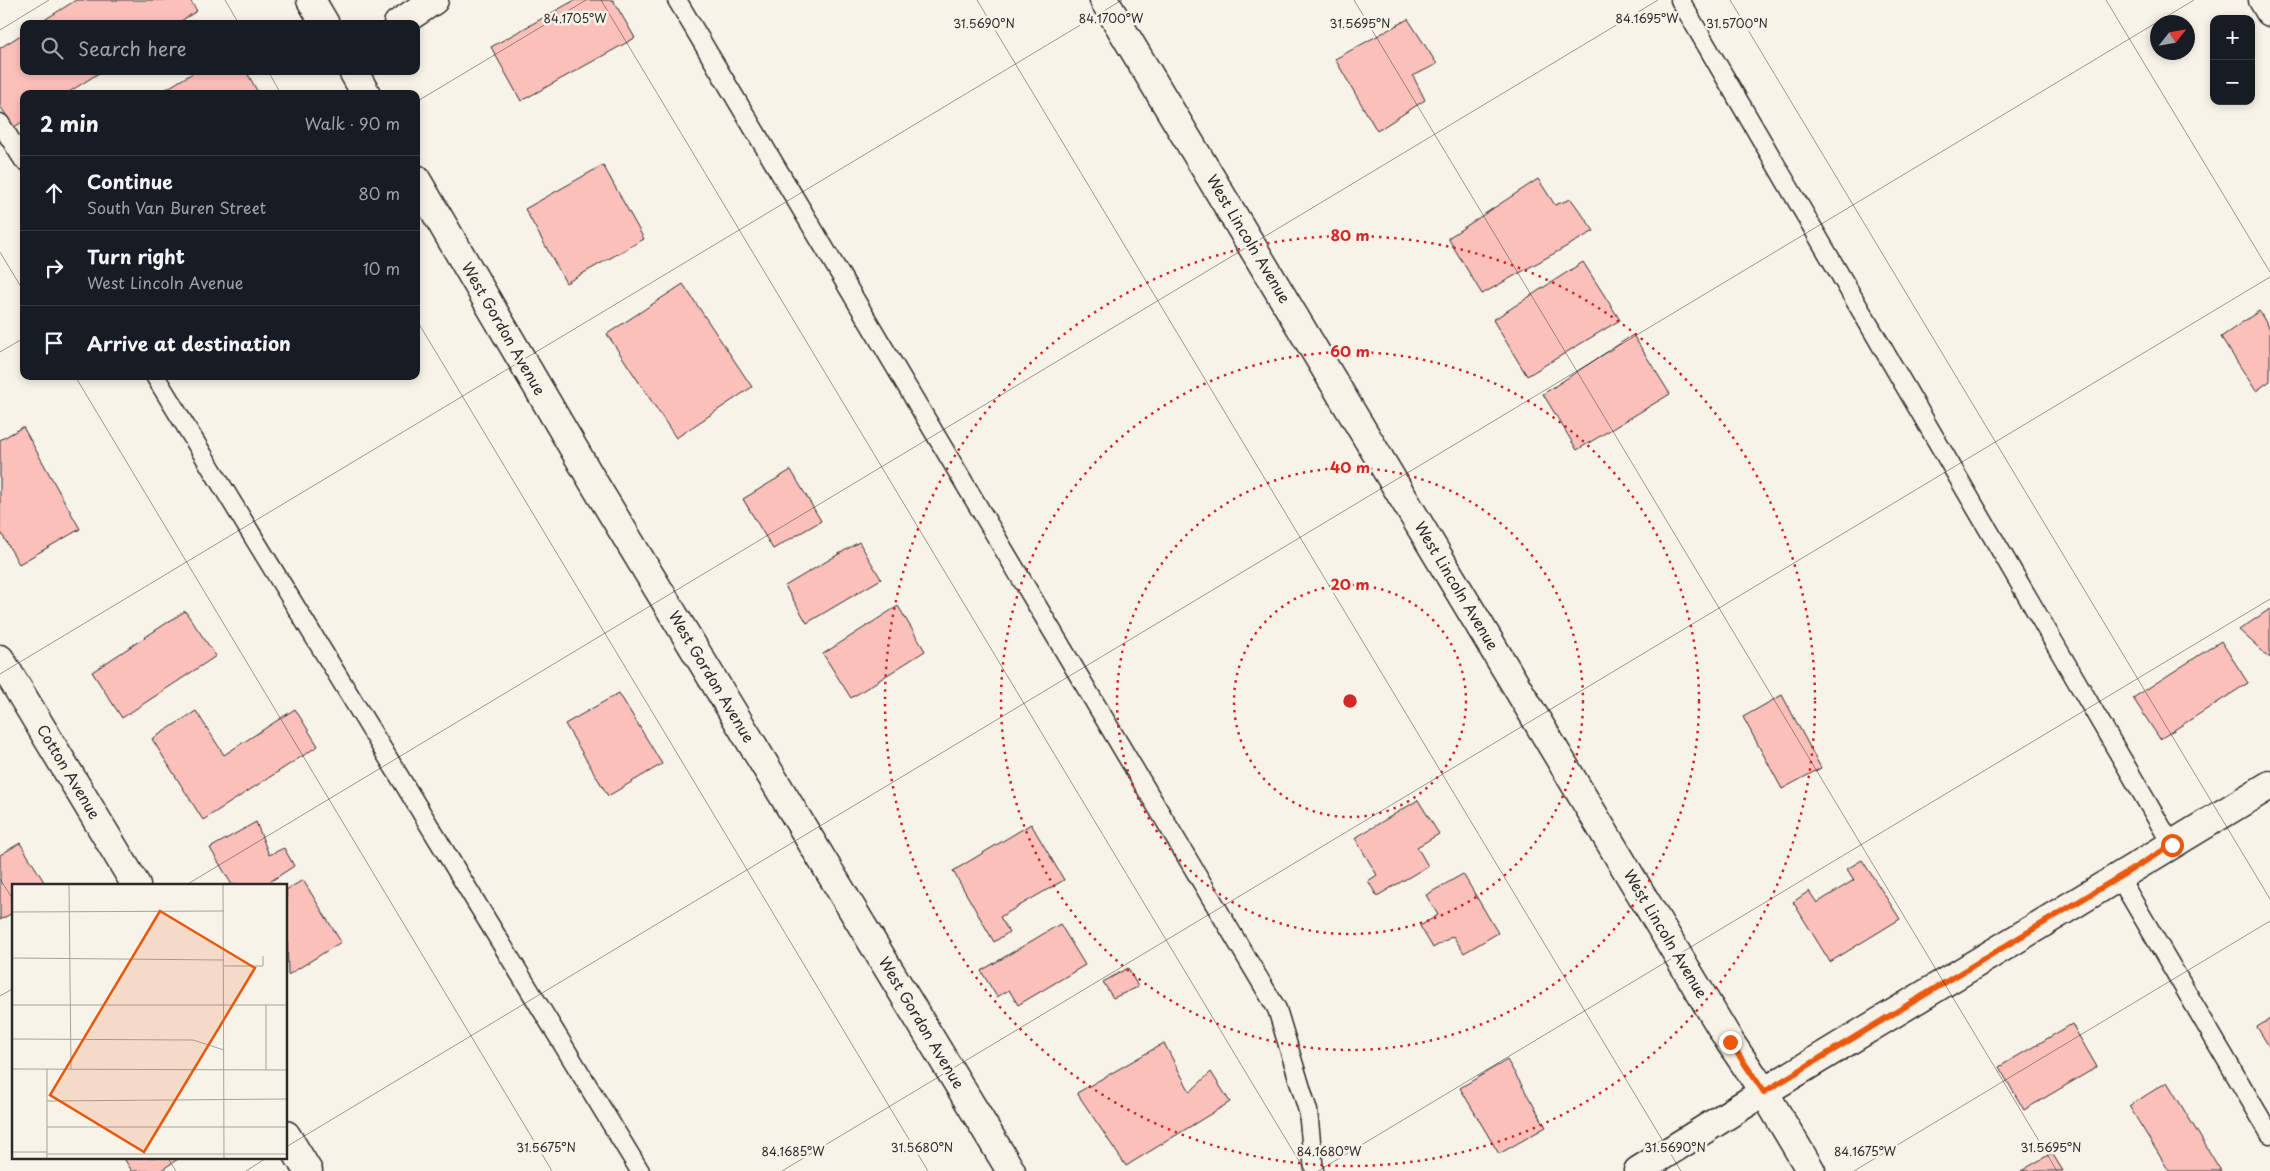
<!DOCTYPE html>
<html lang="en">
<head>
<meta charset="utf-8">
<style>
	body { margin:0; font-family:"Playpen Sans",sans-serif; background:#242831; color:#f1f3f6 }
	.controls { position:absolute; right:15px; top:15px; display:grid; overflow:hidden; border-radius:10px; box-shadow:0 2px 8px #0003 }
	.controls button { width:45px; height:45px; display:grid; place-items:center; padding:0; border:0; border-bottom:1px solid #363941; background:#171b24; color:#f1f3f6; font:25px sans-serif }
	.compass { position:absolute; left:2150px; top:15px; width:45px; height:45px; border-radius:50%; background:#171b24; box-shadow:0 2px 8px #0003; rotate:59deg }
	.stop { position:absolute; width:15px; height:15px; margin:-11px; border:4px solid #ea580c; border-radius:50%; background:#fff }
	.stop.end { background:#ea580c; border-color:#fff; box-shadow:0 1px 5px #0008 }
	.list { margin:0; padding:0; list-style:none }
	h2 { display:flex; justify-content:space-between; align-items:center; height:65px; margin:0; padding:0 20px; font-size:21px }
	h2 small { font-size:16px; font-weight:400; color:#9ea1a6 }
	.list li { display:grid; grid-template-columns:32px 1fr auto; gap:15px; align-items:center; box-sizing:border-box; height:75px; padding:0 20px; border-top:1px solid #363941 }
	.list b { display:block; font-size:19px; white-space:nowrap }
	.list p { margin:0; font-size:16px; white-space:nowrap; color:#9ea1a6 }
	.list em { font-size:16px; font-style:normal; color:#9ea1a6 }
	.icon { flex:none; width:28px; height:28px; fill:none; stroke:currentColor; stroke-width:2; stroke-linecap:round; stroke-linejoin:round }
	.map { position:relative; flex:none; width:2270px; height:1171px; overflow:hidden }
	.search { position:absolute; background:#171b24; box-shadow:0 2px 8px #0003; left:20px; top:20px; width:400px; height:55px; display:flex; align-items:center; gap:12px; box-sizing:border-box; padding:0 18px; border-radius:10px; color:#9ea1a6; font-size:19px }
	.panel { position:absolute; background:#171b24; box-shadow:0 2px 8px #0003; left:20px; top:90px; width:400px; height:290px; border-radius:10px }
	.map>svg:first-child { display:block }
	.building { fill:#fcc0bb; stroke:#2b2b2b }
	.lines { fill:none; stroke-linecap:round; stroke-linejoin:round }
	.lane-casing { stroke:#2b2b2b; stroke-width:21 }
	.street-casing { stroke:#2b2b2b; stroke-width:31 }
	.secondary-casing { stroke:#2b2b2b; stroke-width:31 }
	.lane { stroke:#f7f3e8; stroke-width:18 }
	.street { stroke:#f7f3e8; stroke-width:28 }
	.secondary { stroke:#f7f3e8; stroke-width:28 }
	.route { stroke:#ea580c; stroke-width:6 }
	.ticks { fill:none; stroke:#2b2b2b; stroke-width:1; stroke-opacity:0.45 }
	.ring { fill:none; stroke:#d62828; stroke-width:2.5; stroke-dasharray:2.5 5 }
	.labels { text-anchor:middle; stroke-width:5; stroke-linejoin:round; paint-order:stroke }
	.street-label { font-size:15px; fill:#2b2b2b; stroke:#f7f3e8 }
	.inset-road { fill:none; stroke:#a5a39c; stroke-width:1 }
	.view { fill:#e8590c; fill-opacity:0.15; stroke:#e8590c; stroke-width:2.5 }
	.inset-edge { fill:none; stroke:#2b2b2b; stroke-width:2.5 }
	.ticks-label { font-size:12px; text-anchor:middle; fill:#2b2b2b; stroke:#f7f3e8; stroke-width:5; stroke-linejoin:round; paint-order:stroke }
	.centre { fill:#d62828; stroke:#f7f3e8; stroke-width:2.5 }
	.ring-label { font-size:15px; text-anchor:middle; font-weight:bold; fill:#d62828; stroke:#f7f3e8; stroke-width:5; stroke-linejoin:round; paint-order:stroke }
</style>
</head>
<body>
<div class="map">
<svg width="2270" height="1171" viewBox="0 0 2270 1171">
	<rect width="100%" height="100%" fill="#f7f3e8"/>
	<filter id="ink" filterUnits="userSpaceOnUse"><feTurbulence type="fractalNoise" baseFrequency=".02" numOctaves="2"/><feDisplacementMap in="SourceGraphic" scale="10" xChannelSelector="R" yChannelSelector="G"/><feConvolveMatrix kernelMatrix="1 2 1 2 8 2 1 2 1" color-interpolation-filters="sRGB"/></filter>
	<g filter="url(#ink)">
		<!-- building -->
		<path class="building" d="M76,0h114l7,11 -21,13h-138z
			M575,0h38l22,38 -114,63 -30,-54z
			M1408,19l29,45 -24,12 12,24 -48,31 -42,-72z
			M24,33v38h78l-36,23h-42v27l-10,6 -14,-21v-58z
			M196,71h50l13,23h-101z
			M603,165l41,74 -78,44 -41,-74z
			M1538,179l17,26 16,-6 23,32 -112,63 -34,-56z
			M1583,262l37,58 -93,56 -34,-56z
			M683,284l69,103 -76,51 -69,-104z
			M2259,311l11,18v52l-14,10 -35,-54z
			M1633,335l37,59 -93,56 -34,-56z
			M23,427l57,102 -61,35 -19,-33v-91z
			M791,470l30,51 -48,28 -30,-50z
			M859,542l22,37 -74,44 -22,-37z
			M898,606l27,45 -74,47 -28,-44z
			M2270,609v49l-31,-28z
			M185,611l31,45 -94,62 -30,-46z
			M2221,641l27,42 -88,56 -27,-41z
			M619,693l43,71 -54,32 -43,-72z
			M1782,695l39,73 -39,21 -39,-72z
			M295,709l23,37 -115,74 -51,-81 44,-28 28,44z
			M1418,800l21,34 -22,13 11,19 -51,30 -9,-15 9,-6 -22,-37z
			M256,822l13,33 15,-7 10,18 -29,19h-33l-22,-37z
			M1031,824l33,56 -64,37 9,15 -15,10 -41,-71z
			M20,843l26,42h-32v27l-14,8v-65z
			M1862,860l38,59 -70,43 -37,-60 16,-11 8,12 37,-23 -7,-11z
			M1463,874l35,59 -34,20 -11,-17 -20,12 -13,-22 18,-11 -12,-20z
			M303,880l38,62 -53,33 -2,-85z
			M1060,924l25,41 -67,40 -9,-15 -12,7 -16,-26z
			M1128,968l10,19 -25,11 -10,-16z
			M2270,1019v29l-13,-21z
			M2072,1024l25,43 -73,43 -25,-43z
			M1164,1043l26,49 21,-20 19,30 -104,64 -49,-73z
			M1507,1060l39,67 -47,27 -39,-66z
			M2167,1082l54,89h-52l-40,-65z
			M2052,1153l11,18h-42z
			M123,1157h58l-21,14h-28z"/>
		<g class="lines">
			<!-- lane casing -->
			<g class="lane-casing">
				<path id="lane" d="M677,0l600,1009 31,102 6,60
					M1680,0l492,845
					M0,123l24,38
					M155,376l485,795
					M2119,877l151,257"/>
			</g>
			<!-- street casing -->
			<g class="street-casing">
				<path id="street" d="M1104,0l626,1042 34,50 47,79
					M2263,0l7,12
					M398,24l36,-24
					M0,659l136,226
					M286,1135l22,36
					M1638,1171l126,-79 506,-307"/>
			</g>
			<!-- secondary casing -->
			<g class="secondary-casing">
				<path id="secondary" d="M311,0l14,24
					M353,71l13,23
					M416,179l179,306 416,686"/>
			</g>
			<!-- lane -->
			<use href="#lane" class="lane"/>
			<!-- street -->
			<use href="#street" class="street"/>
			<!-- secondary -->
			<use href="#secondary" class="secondary"/>
		</g>
	</g>
	<g class="lines" filter="url(#ink)">
		<!-- route -->
		<path class="route" d="M1730,1042l34,50 408,-247"/>
	</g>
	<!-- ticks -->
	<path class="ticks" d="M225,0l14,24M601,0l704,1171M977,0l704,1171M1354,0l703,1171M1730,0l540,899M2106,0l164,272M0,30l49,-30M268,71l13,23M416,102l170,-102M0,252l24,40M416,319l512,852M0,352l24,-14M75,376l477,795M0,674l1122,-674M0,879l14,22M186,885l1472,-885M0,996l14,-8M286,1147l1908,-1147M167,1157l9,14M246,1171l22,-14M782,1171l1488,-894M1318,1171l952,-572M1854,1171l416,-250"/>
	<!-- distance rings -->
	<g class="ring">
		<circle cx="1350" cy="701" r="116"/>
		<circle cx="1350" cy="701" r="233"/>
		<circle cx="1350" cy="701" r="349"/>
		<circle cx="1350" cy="701" r="465"/>
	</g>
	<g class="labels">
		<!-- street labels -->
		<g class="street-label">
			<text transform="translate(1248 239) rotate(59)" y="5">West Lincoln Avenue</text>
			<text transform="translate(503 329) rotate(60)" y="5">West Gordon Avenue</text>
			<text transform="translate(1456 586) rotate(59)" y="5">West Lincoln Avenue</text>
			<text transform="translate(711 677) rotate(59)" y="5">West Gordon Avenue</text>
			<text transform="translate(68 772) rotate(59)" y="5">Cotton Avenue</text>
			<text transform="translate(1665 934) rotate(59)" y="5">West Lincoln Avenue</text>
			<text transform="translate(921 1023) rotate(59)" y="5">West Gordon Avenue</text>
		</g>
	</g>
	<!-- overview -->
	<g transform="translate(12 884)">
		<rect width="275" height="275" fill="#f7f3e8"/>
		<path class="inset-road" d="M57,1l2,184M211,1l1,273M0,28l212,-1M0,74l212,2M212,82h39v-10M0,121h275M254,121v65M0,155l181,1 31,10M0,185l275,1M35,185v89M35,217l240,-2M35,243h240M0,268h35M35,270h240"/>
		<path class="view" d="M148,27l95,57 -111,184 -94,-57z"/>
		<rect width="275" height="275" class="inset-edge"/>
	</g>
	<g class="ticks-label">
		<text x="1111" y="23">84.1700°W</text>
		<text x="575" y="23">84.1705°W</text>
		<text x="1647" y="23">84.1695°W</text>
		<text x="1360" y="28">31.5695°N</text>
		<text x="984" y="28">31.5690°N</text>
		<text x="1737" y="28">31.5700°N</text>
		<text x="546" y="1152">31.5675°N</text>
		<text x="922" y="1152">31.5680°N</text>
		<text x="1675" y="1152">31.5690°N</text>
		<text x="2051" y="1152">31.5695°N</text>
		<text x="793" y="1156">84.1685°W</text>
		<text x="1329" y="1156">84.1680°W</text>
		<text x="1865" y="1156">84.1675°W</text>
	</g>
	<circle cx="1350" cy="701" r="8" class="centre"/>
	<g class="ring-label">
		<text x="1350" y="241">80 m</text>
		<text x="1350" y="357">60 m</text>
		<text x="1350" y="473">40 m</text>
		<text x="1350" y="590">20 m</text>
	</g>
</svg>
<div class="controls">
<button>+</button>
<button>−</button>
</div>
<svg class="compass" viewBox="-18 -18 36 36"><path d="M0-13l5 13h-10z" fill="#e53935"/><path d="M0 13l5-13h-10z" fill="#9ea1a6"/></svg>
<div class="stop" style="left:2172px;top:845px"></div>
<div class="stop end" style="left:1730px;top:1042px"></div>
<div class="search"><svg class="icon" aria-label="search" viewBox="0 0 24 24"><circle cx="10" cy="10" r="6"/><path d="M15 15l6 6"/></svg>Search here</div>
<section class="panel">
<h2>2 min<small>Walk · 90 m</small></h2>
<ul class="list">
<li><svg class="icon" aria-label="ahead" viewBox="0 0 24 24"><path d="M12 20V5M6 11l6-6 6 6"/></svg><div><b>Continue</b><p>South Van Buren Street</p></div><em>80 m</em></li>
<li><svg class="icon" aria-label="right" viewBox="0 0 24 24"><path d="M7 20v-9h11M14 6l5 5-5 5"/></svg><div><b>Turn right</b><p>West Lincoln Avenue</p></div><em>10 m</em></li>
<li><svg class="icon" aria-label="arrive" viewBox="0 0 24 24"><path d="M6 21V4h12l-3 4 3 4H6"/></svg><div><b>Arrive at destination</b></div></li>
</ul>
</section>
</div>
</body>
</html>
